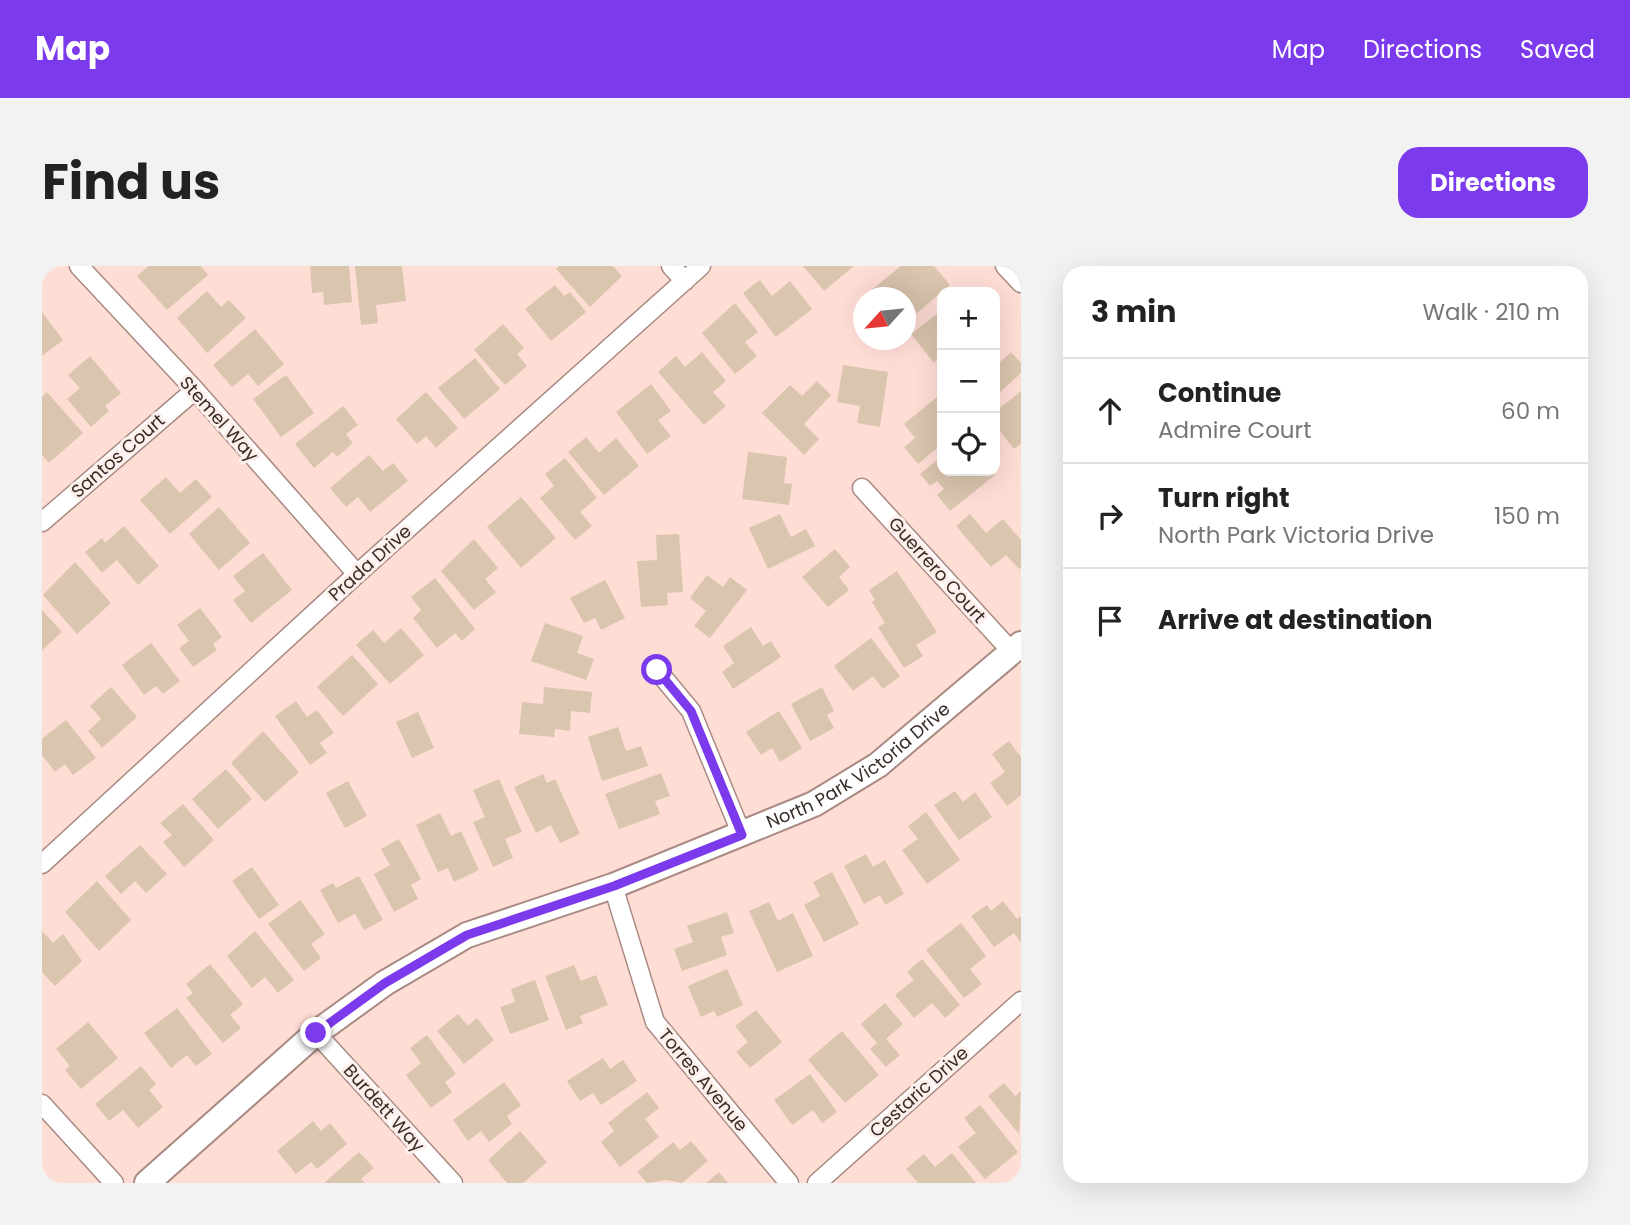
<!DOCTYPE html>
<html lang="en">
<head>
<meta charset="utf-8">
<style>
	body { margin:0; font-family:Poppins,sans-serif; background:#f2f2f2; color:#222 }
	.controls { position:absolute; right:21px; top:21px; display:grid; overflow:hidden; border-radius:14px; box-shadow:0 7px 28px #0002 }
	.controls button { width:63px; height:63px; display:grid; place-items:center; padding:0; border:0; border-bottom:2px solid #e0e0e0; background:#fff; color:#222; font:35px sans-serif }
	.compass { position:absolute; left:811px; top:21px; width:63px; height:63px; border-radius:50%; background:#fff; box-shadow:0 7px 28px #0002; rotate:243deg }
	.stop { position:absolute; width:21px; height:21px; margin:-16px; border:5px solid #7c3aed; border-radius:50%; background:#fff }
	.stop.end { background:#7c3aed; border-color:#fff; box-shadow:0 2px 7px #0008 }
	.list { margin:0; padding:0; list-style:none }
	h2 { display:flex; justify-content:space-between; align-items:center; height:91px; margin:0; padding:0 28px; font-size:30px }
	h2 small { font-size:23px; font-weight:400; color:#767676 }
	.list li { display:grid; grid-template-columns:46px 1fr auto; gap:21px; align-items:center; box-sizing:border-box; height:105px; padding:0 28px; border-top:2px solid #e0e0e0 }
	.list b { display:block; font-size:26px; white-space:nowrap }
	.list p { margin:0; font-size:23px; white-space:nowrap; color:#767676 }
	.list em { font-size:23px; font-style:normal; color:#767676 }
	.icon { flex:none; width:38px; height:38px; fill:none; stroke:currentColor; stroke-width:2; stroke-linecap:round; stroke-linejoin:round }
	.map { position:relative; flex:none; width:979px; height:917px; overflow:hidden; border-radius:21px }
	header { display:flex; align-items:center; gap:42px; box-sizing:border-box; height:98px; padding:0 35px; background:#7c3aed; color:#fff }
	header strong { font-size:33px }
	nav { display:flex; gap:38px; margin-inline-start:auto; font-size:24px }
	.intro { display:flex; align-items:center; justify-content:space-between; box-sizing:border-box; height:168px; padding:0 42px }
	h1 { margin:0; font-size:49px }
	.button { padding:18px 32px; border-radius:21px; background:#7c3aed; color:#fff; font-size:24px; font-weight:700 }
	main { display:flex; gap:42px; padding:0 42px }
	aside { flex:1; background:#fff; border-radius:21px; box-shadow:0 7px 28px #0002 }
	.map>svg:first-child { display:block }
	.building { fill:#dac5ae }
	.lines { fill:none; stroke-linecap:round; stroke-linejoin:round }
	.minor-casing { stroke:#a88a82; stroke-width:21 }
	.secondary-casing { stroke:#a88a82; stroke-width:28 }
	.minor { stroke:#fff; stroke-width:18 }
	.secondary { stroke:#fff; stroke-width:24 }
	.route { stroke:#7c3aed; stroke-width:9 }
	.labels { text-anchor:middle; stroke-width:6; stroke-linejoin:round; paint-order:stroke }
	.street-label { font-size:18px; fill:#372b27; stroke:#fdefec }
</style>
</head>
<body>
<header>
<strong>Map</strong>
<nav><a>Map</a><a>Directions</a><a>Saved</a></nav>
</header>
<div class="intro"><h1>Find us</h1><a class="button">Directions</a></div>
<main>
<div class="map">
<svg width="979" height="917" viewBox="0 0 979 917">
	<rect width="100%" height="100%" fill="#feddd5"/>
	<!-- building -->
	<path class="building" d="M107,0h52l7,9 -41,35 -30,-34z
		M268,0h39l3,36 -28,3 -1,-13 -11,1z
		M313,0h47l4,35 -30,4 2,18 -17,2z
		M517,0h54l9,10 -32,31 -34,-38z
		M761,0h51l-30,25z
		M859,0h33l16,19 -33,28 -11,-15h-32l-5,-6z
		M718,14l12,16 18,-15 22,28 -36,28 -33,-44z
		M513,19l9,11 6,-4 16,20 -35,29 -26,-32z
		M165,25l14,16 8,-7 17,18 -39,35 -30,-35z
		M693,37l23,29 -13,10 12,14 -22,18 -33,-41z
		M900,44v46l-8,7 -23,-29z
		M0,46l21,28 -21,16z
		M461,58l21,24 -7,6 10,12 -22,19 -31,-35z
		M213,63l29,35 -26,22 -10,-12 -16,13 -19,-22z
		M660,86l24,29 -13,11 13,14 -22,19 -46,-53 18,-16 9,11z
		M969,86l10,11v10l-26,24v-39l4,5z
		M48,90l31,37 -16,13 4,5 -18,16 -24,-28 13,-11 -12,-13z
		M433,92l25,31 -36,30 -26,-31z
		M801,99l45,7 -8,55 -23,-4 3,-17 -23,-4z
		M244,109l28,38 -33,24 -28,-38z
		M775,115l14,14 -27,29 15,15 -15,16 -42,-42 28,-28 12,11z
		M609,118l20,27 -13,9 13,16 -24,18 -31,-42z
		M979,125v53l-7,5 -19,-24v-13z
		M5,126l36,41 -34,30 -7,-8v-58z
		M384,126l32,36 -22,20 -10,-12 -9,8 -21,-25z
		M895,131l5,6v41l-24,20 -14,-17 11,-9 -11,-14z
		M301,140l15,19 -12,9 7,9 -16,14 -4,-5 -19,16 -19,-24z
		M544,171l13,16 17,-15 23,28 -35,29 -36,-43z
		M706,186l39,5 -3,26 8,1 -3,21 -47,-6z
		M327,189l14,16 10,-8 15,18 -38,31 -12,-15 -12,10 -16,-19z
		M900,190v15h50l3,4 -45,36 -13,-16 7,-6 -7,-8 -7,5 -10,-12z
		M523,192l32,40 -17,14 12,14 -17,14 -35,-42 14,-12 -9,-12z
		M124,211l14,16 16,-14 16,18 -42,37 -30,-34z
		M479,231l35,41 -35,30 -34,-41z
		M177,241l31,36 -31,27 -30,-36z
		M738,248l11,23 15,-8 9,17 -47,23 -19,-41z
		M928,248l16,19 17,-14 18,21v28l-2,1 -13,-14 -15,12 -35,-41z
		M82,260l35,40 -21,19 -21,-25 -15,13 -17,-21 17,-14 3,5z
		M637,268l4,58 -16,1 1,12 -27,2 -4,-46 20,-1 -1,-25z
		M432,273l24,29 -13,11 11,13 -22,18 -33,-39z
		M793,283l15,18 -11,10 10,13 -21,17 -26,-30z
		M221,287l29,37 -41,33 -18,-23 12,-9 -12,-15z
		M33,296l36,41 -34,31 -34,-39z
		M855,305l40,61 -21,13 7,11 -19,12 -26,-41 7,-4 -13,-21 3,-2 -6,-10z
		M665,309l16,12 7,-10 17,13 -37,48 -16,-12 12,-15 -16,-13z
		M393,312l40,51 -13,12 -7,-8 -18,15 -24,-30 8,-8 -10,-13z
		M563,314l20,38 -24,12 -6,-12 -11,5 -14,-25z
		M158,342l22,29 -9,7 4,6 -24,17 -14,-19 10,-7 -12,-16z
		M0,344l20,22 -20,18z
		M503,357l38,13 -6,17 17,6 -8,21 -55,-19z
		M709,361l12,19 8,-5 10,16 -48,32 -11,-17 12,-9 -11,-17z
		M359,362l23,27 -34,29 -34,-39 17,-15 11,13z
		M829,372l29,38 -17,13 -10,-13 -20,15 -19,-25z
		M109,377l29,38 -17,13 -7,-8 -12,9 -22,-30z
		M310,389l26,29 -35,32 -26,-29z
		M69,421l26,30 -35,31 -14,-17 13,-12 -11,-13z
		M502,421l48,5 -2,21 -19,-2 -1,20 -15,-2 -1,8 -35,-3 3,-32 21,2z
		M780,421l12,24 -7,4 7,13 -24,13 -19,-37z
		M254,435l11,16 10,-7 17,23 -14,10 7,10 -17,12 -35,-49z
		M737,445l23,37 -22,14 -8,-14 -11,7 -15,-23z
		M376,446l16,36 -22,10 -16,-36z
		M24,454l30,38 -23,17 -8,-11 -10,8 -13,-17v-16z
		M576,461l8,24 15,-5 7,20 -46,15 -14,-44z
		M221,465l36,41 -34,30 -34,-39z
		M967,475l12,16v38l-14,11 -17,-23 15,-11 -13,-18z
		M184,503l26,30 -34,30 -26,-30z
		M619,507l9,23 -15,5 5,13 -41,15 -14,-35z
		M501,508l4,9 8,-4 25,55 -20,9 -9,-18 -15,8 -22,-46z
		M457,513l23,53 -17,7 8,19 -20,9 -20,-45 12,-5 -12,-27z
		M306,515l19,35 -22,12 -19,-35z
		M913,525l8,11 12,-10 17,25 -33,23 -25,-35z
		M141,538l31,36 -30,27 -21,-25 9,-7 -12,-12z
		M884,546l34,48 -33,24 -25,-34 16,-11 -10,-13z
		M398,547l11,23 10,-5 18,39 -25,12 -6,-14 -10,4 -22,-47z
		M357,573l22,40 -10,6 7,14 -24,13 -20,-38 16,-9 -9,-16z
		M98,579l27,29 -21,19 -11,-12 -14,13 -16,-18z
		M824,588l7,13 12,-7 19,34 -19,11 -5,-10 -16,9 -20,-38z
		M210,601l27,38 -20,14 -27,-38z
		M790,606l27,52 -35,18 -20,-37 16,-9 -7,-14z
		M317,610l24,44 -19,10 -9,-16 -17,9 -18,-33 13,-7 3,5z
		M55,615l34,39 -32,31 -34,-39z
		M258,634l25,34 -14,10 10,14 -17,13 -36,-47z
		M961,635l14,18 4,-3v27l-7,-10 -20,14 -23,-31 16,-11 4,6z
		M727,636l9,19 15,-8 20,43 -36,16 -28,-61z
		M685,646l7,21 -13,4 6,18 -45,16 -8,-22 19,-7 -6,-16z
		M919,657l25,33 -16,13 12,15 -18,14 -38,-48z
		M0,665l11,12 10,-9 19,27 -27,25 -13,-14z
		M213,665l39,49 -16,13 -13,-16 -13,11 -25,-32z
		M880,693l38,46 -15,13 -13,-15 -18,15 -19,-23 19,-15 -7,-8z
		M168,698l33,40 -13,11 11,13 -18,15 -37,-45 7,-5 -7,-9z
		M532,699l7,16 15,-6 12,30 -28,11 3,7 -17,7 -21,-54z
		M685,703l16,36 -26,12 -3,-6 -13,6 -13,-31z
		M493,714l14,40 -39,14 -10,-27 15,-5 -4,-13z
		M843,737l18,21 -17,15 14,16 -14,12 -16,-18 7,-6 -16,-19z
		M135,742l35,46 -16,12 -9,-11 -16,13 -27,-35z
		M714,744l26,32 -32,26 -14,-16 12,-10 -13,-16z
		M416,748l10,12 9,-8 17,22 -30,24 -27,-33z
		M46,756l30,36 -37,31 -16,-19 5,-4 -14,-17z
		M800,765l37,44 -34,28 -37,-43z
		M385,769l29,39 -11,8 7,10 -21,16 -25,-33 15,-12 -11,-15z
		M561,792l7,11 13,-9 14,21 -36,24 -8,-12 -13,8 -13,-20z
		M99,800l15,18 -7,6 14,17 -25,21 -15,-18 -14,11 -14,-17z
		M768,808l27,38 -15,11 -9,-13 -21,15 -18,-25z
		M462,816l17,23 -14,11 5,8 -23,18 -8,-11 -13,10 -15,-21z
		M962,817l11,13 6,-5 -2,43 -31,-38z
		M605,826l12,16 -14,11 14,18 -39,30 -19,-25 13,-11 -6,-8z
		M938,839l38,47 -33,27 -27,-32 18,-14 -12,-15z
		M271,855l8,10 9,-8 17,21 -30,25 -6,-7 -15,12 -19,-23z
		M478,865l27,31 -24,21h-16l-19,-23z
		M649,875l17,20 -26,22 -15,-3 -20,3 -10,-11 36,-30 7,8z
		M317,886l15,16 -13,11 4,4h-41z
		M910,887l24,30h-58l-12,-14 18,-15 11,13z
		M677,906l9,11h-22z"/>
	<g class="lines">
		<!-- minor casing -->
		<g class="minor-casing">
			<path id="minor" d="M37,0l116,124 162,184
				M629,0l14,15
				M963,0l16,17
				M820,222l150,164
				M0,256l153,-132
				M615,404l34,41 51,124
				M0,598l315,-290 344,-308
				M571,620l42,136 134,161
				M274,767l137,150
				M0,838l72,79
				M775,917l204,-182"/>
		</g>
		<!-- secondary casing -->
		<g class="secondary-casing">
			<g id="secondary">
				<path id="s1" d="M105,917l169,-150 69,-50 82,-48 146,-49 201,-82 64,-39 143,-121"/>
			</g>
		</g>
		<!-- minor -->
		<use href="#minor" class="minor"/>
		<!-- secondary -->
		<use href="#secondary" class="secondary"/>
	</g>
	<g class="lines">
		<!-- route -->
		<path class="route" d="M274,767l69,-50 82,-48 147,-49 128,-51 -51,-124 -34,-41"/>
	</g>
	<g class="labels">
		<!-- street labels -->
		<g class="street-label">
			<text transform="translate(177 153) rotate(48)" y="6">Stemel Way</text>
			<text transform="translate(76 190) rotate(-41)" y="6">Santos Court</text>
			<text transform="translate(328 297) rotate(-42)" y="6">Prada Drive</text>
			<text transform="translate(895 304) rotate(48)" y="6">Guerrero Court</text>
			<text dy="6" stroke="none"><textPath href="#s1" startOffset="835">North Park Victoria Drive</textPath></text>
			<text transform="translate(661 814) rotate(50)" y="6">Torres Avenue</text>
			<text transform="translate(877 826) rotate(-42)" y="6">Cestaric Drive</text>
			<text transform="translate(342 842) rotate(48)" y="6">Burdett Way</text>
		</g>
	</g>
</svg>
<div class="controls">
<button>+</button>
<button>−</button>
<button><svg class="icon" aria-label="locate" viewBox="0 0 24 24"><circle cx="12" cy="12" r="6"/><path d="M12 2v4M12 18v4M2 12h4M18 12h4"/></svg></button>
</div>
<svg class="compass" viewBox="-18 -18 36 36"><path d="M0-13l5 13h-10z" fill="#e53935"/><path d="M0 13l5-13h-10z" fill="#767676"/></svg>
<div class="stop" style="left:615px;top:404px"></div>
<div class="stop end" style="left:274px;top:767px"></div>
</div>
<aside>
<h2>3 min<small>Walk · 210 m</small></h2>
<ul class="list">
<li><svg class="icon" aria-label="ahead" viewBox="0 0 24 24"><path d="M12 20V5M6 11l6-6 6 6"/></svg><div><b>Continue</b><p>Admire Court</p></div><em>60 m</em></li>
<li><svg class="icon" aria-label="right" viewBox="0 0 24 24"><path d="M7 20v-9h11M14 6l5 5-5 5"/></svg><div><b>Turn right</b><p>North Park Victoria Drive</p></div><em>150 m</em></li>
<li><svg class="icon" aria-label="arrive" viewBox="0 0 24 24"><path d="M6 21V4h12l-3 4 3 4H6"/></svg><div><b>Arrive at destination</b></div></li>
</ul>
</aside>
</main>
</body>
</html>
